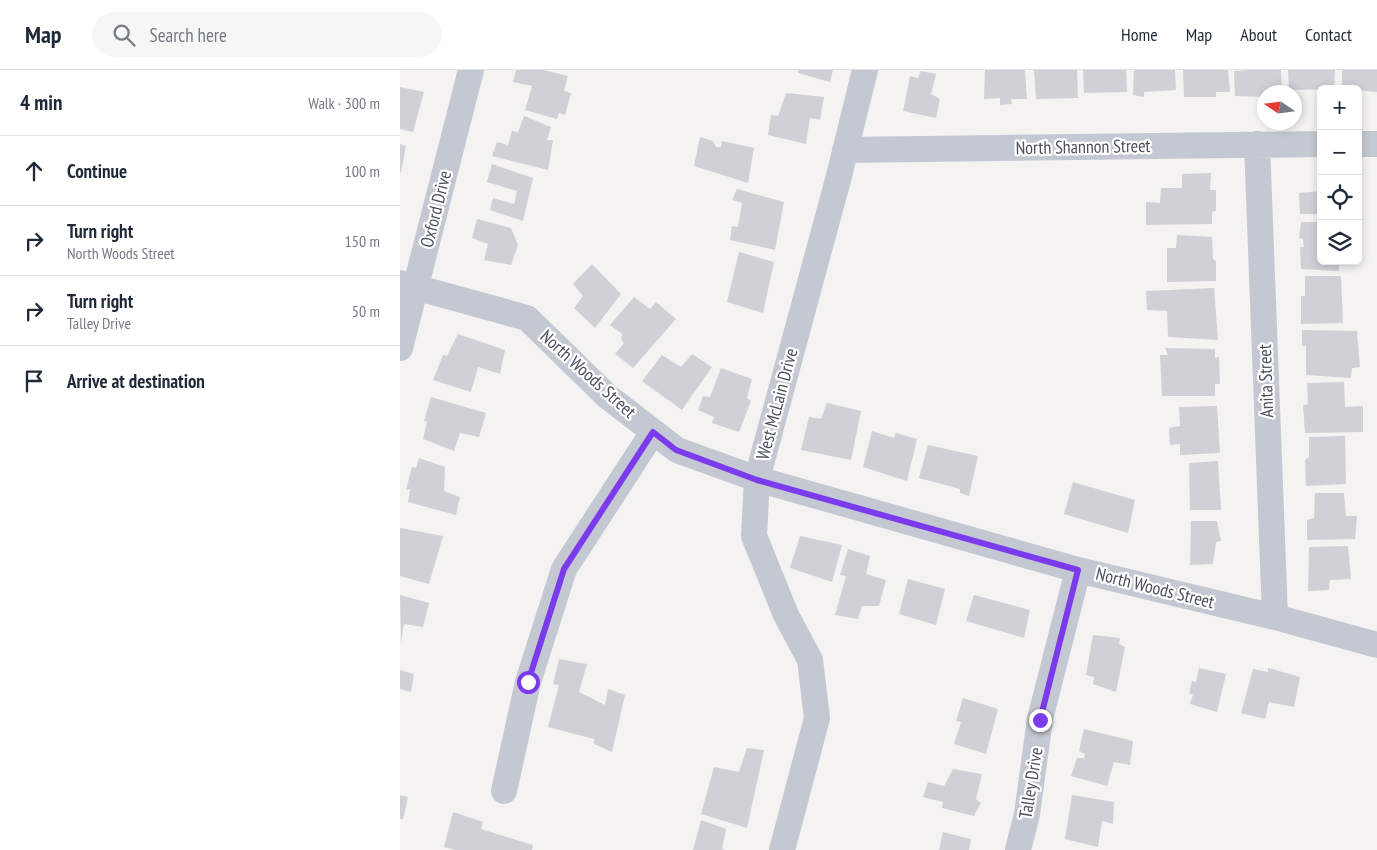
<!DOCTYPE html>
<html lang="en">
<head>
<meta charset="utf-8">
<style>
	body { margin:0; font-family:"PT Sans Narrow",sans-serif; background:#f6f6f7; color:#1f2937 }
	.controls { position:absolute; right:15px; top:15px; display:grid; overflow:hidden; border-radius:8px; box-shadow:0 2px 8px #0003 }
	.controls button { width:45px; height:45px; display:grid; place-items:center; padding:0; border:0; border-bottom:1px solid #e0e1e3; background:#fff; color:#1f2937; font:25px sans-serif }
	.compass { position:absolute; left:857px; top:15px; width:45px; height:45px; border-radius:50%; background:#fff; box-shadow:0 2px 8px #0003; rotate:283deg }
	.stop { position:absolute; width:15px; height:15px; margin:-11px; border:4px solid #7c3aed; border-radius:50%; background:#fff }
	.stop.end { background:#7c3aed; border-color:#fff; box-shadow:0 1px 5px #0008 }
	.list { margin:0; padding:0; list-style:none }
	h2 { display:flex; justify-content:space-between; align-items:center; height:65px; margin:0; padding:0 20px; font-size:21px }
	h2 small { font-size:16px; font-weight:400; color:#747a83 }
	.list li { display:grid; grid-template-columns:32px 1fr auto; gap:15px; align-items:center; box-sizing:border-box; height:70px; padding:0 20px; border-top:1px solid #e0e1e3 }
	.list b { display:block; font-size:19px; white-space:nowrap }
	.list p { margin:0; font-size:16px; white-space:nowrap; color:#747a83 }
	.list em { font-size:16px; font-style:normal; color:#747a83 }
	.icon { flex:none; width:28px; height:28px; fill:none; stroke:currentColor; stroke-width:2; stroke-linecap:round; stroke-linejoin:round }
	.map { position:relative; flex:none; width:977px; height:780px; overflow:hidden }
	header { display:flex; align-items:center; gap:30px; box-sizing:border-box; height:70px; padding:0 25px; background:#fff; border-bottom:1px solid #e0e1e3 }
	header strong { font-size:24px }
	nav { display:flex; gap:28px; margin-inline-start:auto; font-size:18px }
	.search { width:350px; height:45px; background:#f6f6f7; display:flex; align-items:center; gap:12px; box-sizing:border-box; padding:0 18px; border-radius:28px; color:#747a83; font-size:19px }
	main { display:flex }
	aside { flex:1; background:#fff }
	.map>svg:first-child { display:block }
	.building { fill:#d0d0d6 }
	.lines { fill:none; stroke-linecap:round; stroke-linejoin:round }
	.minor { stroke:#c4c8d2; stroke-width:26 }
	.route { stroke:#7c3aed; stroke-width:6 }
	.labels { text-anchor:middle; stroke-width:4.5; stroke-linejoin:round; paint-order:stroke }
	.street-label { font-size:18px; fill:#4c505d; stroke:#fff }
</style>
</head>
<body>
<header>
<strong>Map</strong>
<div class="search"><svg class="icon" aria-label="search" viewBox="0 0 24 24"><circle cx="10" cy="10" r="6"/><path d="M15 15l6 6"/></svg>Search here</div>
<nav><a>Home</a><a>Map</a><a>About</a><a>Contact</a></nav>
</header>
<main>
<aside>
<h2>4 min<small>Walk · 300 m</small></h2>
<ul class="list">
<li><svg class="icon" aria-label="ahead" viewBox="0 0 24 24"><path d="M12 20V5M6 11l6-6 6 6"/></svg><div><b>Continue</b></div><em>100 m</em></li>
<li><svg class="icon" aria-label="right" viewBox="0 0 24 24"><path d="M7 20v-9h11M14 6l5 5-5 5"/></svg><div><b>Turn right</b><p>North Woods Street</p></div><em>150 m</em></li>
<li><svg class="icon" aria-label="right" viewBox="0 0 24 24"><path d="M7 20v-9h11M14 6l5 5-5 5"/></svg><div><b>Turn right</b><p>Talley Drive</p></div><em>50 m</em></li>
<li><svg class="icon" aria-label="arrive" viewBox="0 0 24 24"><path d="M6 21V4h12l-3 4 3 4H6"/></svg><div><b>Arrive at destination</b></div></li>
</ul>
</aside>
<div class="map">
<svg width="977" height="780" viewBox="0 0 977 780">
	<rect width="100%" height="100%" fill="#f4f3f2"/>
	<!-- building -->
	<path class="building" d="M116,0h28l24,6 -4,15 7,2 -6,22 -6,-2 -2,6 -32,-9 7,-24 -19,-4z
		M398,0h35l-3,12 -32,-9z
		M585,0h40l2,29h-16l1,5 -12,1v-7l-16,1z
		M634,0h43l1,28 -42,1z
		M683,0h43l1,22 -43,1z
		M734,0h41l1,20 -32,2v5l-11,-2z
		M783,0h45l2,22h-14v5h-32z
		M848,0h33l1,22h-18v5l-29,-1 -1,-25z
		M888,0h47l-1,19 -45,1z
		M942,0h35v22l-35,-3z
		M521,1l15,3 -5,20 9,5 -4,19 -33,-7 7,-35 8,2z
		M0,17l24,5 -11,40 -13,-3z
		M386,23l38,4 -4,23 -10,-2 -4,26 -38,-9 3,-20 7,1z
		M124,46l27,11 -4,13h6l-5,30 -56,-14 5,-14 11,3 4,-14 6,1z
		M300,67l13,4 3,6h5l1,-6 32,7 -6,35 -54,-17z
		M0,74l6,2 -5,26h-1z
		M92,94l41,14 -10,43 -33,-11 3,-12 21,6 3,-13 -30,-9z
		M811,103l-1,17h6v21l-4,1v12l-66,1v-23l14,1 1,-15h21v-14z
		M337,119l47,13 -9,48 -45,-10 2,-14 6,1 4,-24 -10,-3z
		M921,121v23h-21l-1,-21z
		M77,149l34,9 7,17 -7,20 -27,-5 4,-16 -16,-6z
		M901,152h20v39h18v10l-38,-2 -1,-22h4l-1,-8 -4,-1z
		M777,165l35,2 1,22 3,2v20l-49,1v-34h9z
		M339,182l35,10 -11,51 -36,-11z
		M192,194l29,30 -26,34 -21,-20 9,-12 -10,-12z
		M905,206h36l2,47 -42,1v-28h4z
		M814,218l4,52 -50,-3 -1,-26 -20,-1 -1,-19z
		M234,227l16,12 6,-7 20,17 -43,49 -18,-14 9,-11 -3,-3 1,-6 -12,-9z
		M902,260l55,1 3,36 -8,1 -1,10 -45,-3v-29h-4z
		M58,264l47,16 -5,24 -22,-7 -7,25 -38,-12 10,-25 4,1z
		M765,278l50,1v9l4,-1 1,27h-5v12h-53l-2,-41h8z
		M292,284l20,13 -30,43 -40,-29 20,-26 19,12z
		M321,298l31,11 -5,19 4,3 -12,31 -27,-9 2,-6 -16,-7 5,-14 7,1z
		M944,312l1,25 18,-1v26l-58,1 -2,-28 5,-1 -1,-21z
		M31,327l55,16 -7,24 -19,-4 -6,18 -31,-12 4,-17 -3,-1z
		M427,333l34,8 -10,49 -50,-10 8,-33 12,2z
		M817,336l3,47 -40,2v-11l-10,1 -1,-17 11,-2 -1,-19z
		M472,361l22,7 2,-5 21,6 -10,42 -44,-14z
		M945,366l1,48 -40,2 -1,-26 4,-3v-20z
		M528,375l50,11 -9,40 -9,-3v-4l-41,-11z
		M19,388l26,9 -1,24 16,6 -4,18 -48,-13 2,-13 -4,1 6,-23 4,1z
		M818,391l3,49h-31l-1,-47z
		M673,412l62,18 -7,33 -64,-19z
		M915,423h29l2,23h11l-2,23 -48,1v-20l7,-2z
		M791,451h26l4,20 -5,1 -3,22 -23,1z
		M0,458l43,8 -14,48 -29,-8z
		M400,466l42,9 -10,37 -42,-14z
		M948,476l3,33 -21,1 -1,10 -21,1 1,-44z
		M448,479l22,7 -4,18 20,6 -7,26h-17l-4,13 -23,-4 11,-39 -6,-1z
		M508,509l37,10 -9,36 -37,-11z
		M0,525l29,8 -6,24 -19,-3 -3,19z
		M574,525l56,15 -6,28 -58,-17z
		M693,565l27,3 -1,6 6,3 -9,45 -23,-8 1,-7 -8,-2z
		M159,589l28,5 -8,28 26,13 3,-16 17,6 -13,57 -18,-8v-5l-46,-12 11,-42 -6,-1z
		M799,598l27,6 -9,38 -27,-8 3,-9 -4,-2 3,-12 4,1z
		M868,598l32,9 -6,30 -25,-5 -4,17 -24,-6 12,-44 15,3z
		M0,600l14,4 -3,18 -11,-3z
		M563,628l35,11 -12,45 -32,-10 7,-22 -5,-1z
		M684,659l49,12 -3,24 -16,-3 -7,24 -36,-10 6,-18h7l1,-4 -6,-3z
		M347,678l17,2 -17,78 -46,-14 13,-47 25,5z
		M553,699l29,5 -6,25 5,4 -7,13 -32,-8 1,-6 -20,-5 5,-15 16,4z
		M0,725l8,2 -5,22h-3z
		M672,725l42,7 -1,22 -11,-3 -4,26 -33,-8z
		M53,742l30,10 -2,7 52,16 -1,5h-77l-11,-3z
		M301,750l25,9 -4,20 4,1h-33z
		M543,762l28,7 -2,11h-30z"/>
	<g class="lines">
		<!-- minor -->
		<path class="minor" d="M857,74l18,473
			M958,74h19
			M445,80l476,-6
			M0,213l127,35 80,78 70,54 80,29 321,91 197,47 102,28
			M0,278l71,-278
			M104,721l24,-109 36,-113 89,-137
			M382,780l35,-132 -7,-58 -24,-45 -32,-79 3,-57 82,-303 26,-106
			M618,780l9,-36 13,-95 38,-149"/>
	</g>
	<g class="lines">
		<!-- route -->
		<path class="route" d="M128,612l36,-113 89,-137 23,18 81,30 321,90 -38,150"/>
	</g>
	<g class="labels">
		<!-- street labels -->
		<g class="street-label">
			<text transform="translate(683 77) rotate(-1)" y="6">North Shannon Street</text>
			<text transform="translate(36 139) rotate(-76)" y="6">Oxford Drive</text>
			<text transform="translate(188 304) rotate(42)" y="6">North Woods Street</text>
			<text transform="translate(866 311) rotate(-92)" y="6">Anita Street</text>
			<text transform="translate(377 334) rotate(-75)" y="6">West McLain Drive</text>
			<text transform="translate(755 518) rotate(14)" y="6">North Woods Street</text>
			<text transform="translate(631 713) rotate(-81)" y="6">Talley Drive</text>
		</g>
	</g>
</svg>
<div class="controls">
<button>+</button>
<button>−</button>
<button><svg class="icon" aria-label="locate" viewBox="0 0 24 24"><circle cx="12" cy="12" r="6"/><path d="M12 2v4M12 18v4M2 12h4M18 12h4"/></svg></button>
<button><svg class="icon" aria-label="layers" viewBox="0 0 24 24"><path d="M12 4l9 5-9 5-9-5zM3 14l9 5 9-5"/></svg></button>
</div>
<svg class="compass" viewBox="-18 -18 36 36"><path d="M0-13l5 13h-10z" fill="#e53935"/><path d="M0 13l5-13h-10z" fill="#747a83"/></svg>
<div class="stop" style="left:128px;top:612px"></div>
<div class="stop end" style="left:640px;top:650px"></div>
</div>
</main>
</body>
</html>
